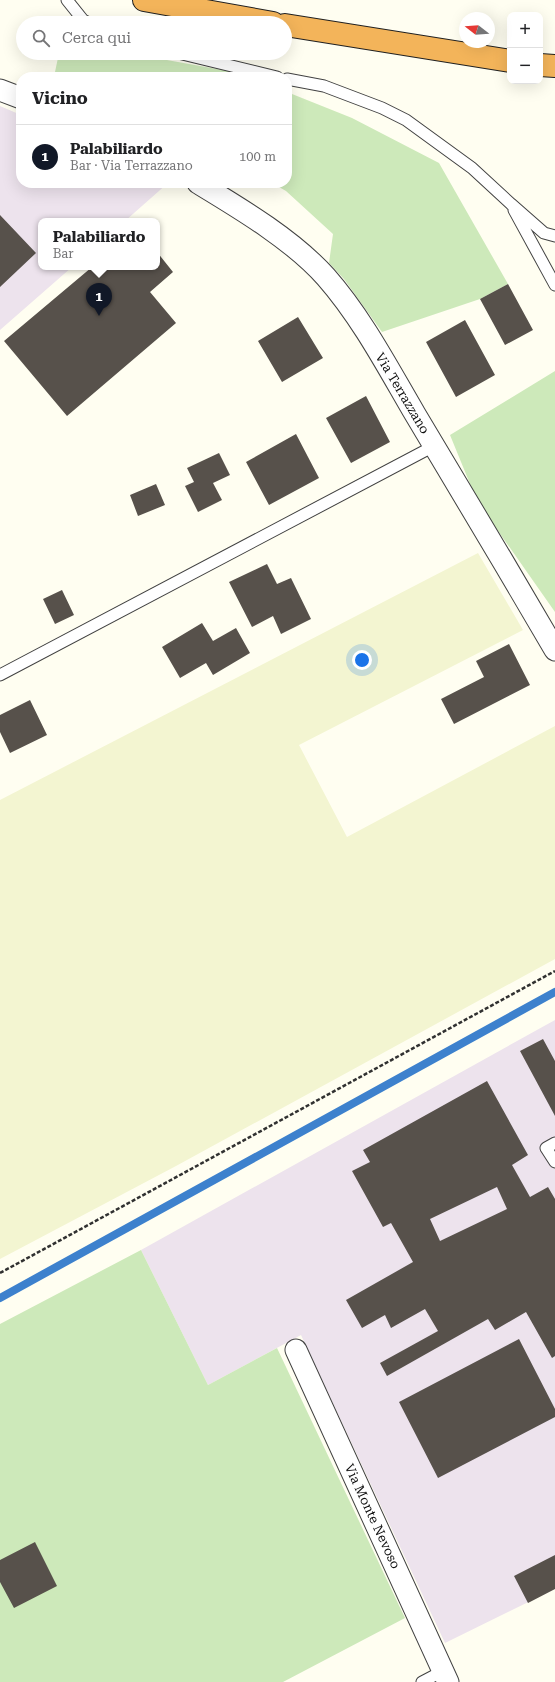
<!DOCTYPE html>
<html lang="it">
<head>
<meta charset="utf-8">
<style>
	body { margin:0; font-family:"Roboto Serif",serif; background:#f6f6f6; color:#202124 }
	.controls { position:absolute; right:12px; top:12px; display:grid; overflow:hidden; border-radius:8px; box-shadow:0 4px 16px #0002 }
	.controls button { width:36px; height:36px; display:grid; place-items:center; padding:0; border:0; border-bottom:1px solid #e0e0e0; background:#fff; color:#202124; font:20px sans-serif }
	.compass { position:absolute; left:459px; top:12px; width:36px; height:36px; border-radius:50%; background:#fff; box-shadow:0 4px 16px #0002; rotate:287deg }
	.you { position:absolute; left:362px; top:660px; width:14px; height:14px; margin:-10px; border:3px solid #fff; border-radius:50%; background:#1a73e8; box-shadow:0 0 0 6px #1a73e833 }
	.badge { display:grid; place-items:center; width:26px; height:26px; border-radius:50%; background:#111827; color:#fff; font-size:13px; font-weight:700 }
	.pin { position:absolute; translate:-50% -33px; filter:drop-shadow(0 1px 2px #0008) }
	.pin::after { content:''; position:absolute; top:21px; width:14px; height:12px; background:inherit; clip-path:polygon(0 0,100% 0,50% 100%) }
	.popup { position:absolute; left:38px; top:218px; width:122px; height:52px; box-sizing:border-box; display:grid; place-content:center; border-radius:8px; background:#fff; filter:drop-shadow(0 1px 3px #0005); font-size:13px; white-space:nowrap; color:#757577 }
	.popup b { font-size:15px; color:#202124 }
	.popup::after { content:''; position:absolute; left:50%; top:100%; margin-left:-8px; border:8px solid transparent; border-top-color:#fff }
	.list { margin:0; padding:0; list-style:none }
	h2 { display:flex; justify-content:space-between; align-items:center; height:52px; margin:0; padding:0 16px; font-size:17px }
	h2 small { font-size:13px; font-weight:400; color:#757577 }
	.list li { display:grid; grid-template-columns:26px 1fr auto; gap:12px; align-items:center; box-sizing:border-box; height:64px; padding:0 16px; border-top:1px solid #e0e0e0 }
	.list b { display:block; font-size:15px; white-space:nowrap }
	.list p { margin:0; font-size:13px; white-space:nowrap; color:#757577 }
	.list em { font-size:13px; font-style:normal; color:#757577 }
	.icon { flex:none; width:22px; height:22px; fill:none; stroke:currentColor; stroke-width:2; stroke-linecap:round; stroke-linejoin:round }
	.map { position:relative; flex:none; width:555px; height:1682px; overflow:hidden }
	.search { position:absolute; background:#fff; box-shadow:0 4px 16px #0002; left:16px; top:16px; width:276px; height:44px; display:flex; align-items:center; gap:10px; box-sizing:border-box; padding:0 14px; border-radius:22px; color:#757577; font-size:15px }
	.panel { position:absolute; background:#fff; box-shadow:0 4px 16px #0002; left:16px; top:72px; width:276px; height:116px; border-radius:16px }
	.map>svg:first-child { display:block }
	.industrial { fill:#ede3ed }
	.farmland { fill:#f3f5d1 }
	.green { fill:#cde9ba }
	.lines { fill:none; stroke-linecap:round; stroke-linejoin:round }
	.stream { stroke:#3d81cd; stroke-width:8 }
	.building { fill:#57514b; fill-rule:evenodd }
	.service-casing { stroke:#424242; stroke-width:13 }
	.minor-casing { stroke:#424242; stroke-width:23 }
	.motorway-casing { stroke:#202020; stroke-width:24 }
	.path { stroke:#313131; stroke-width:2.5; stroke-dasharray:4 2; stroke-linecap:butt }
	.service { stroke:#fff; stroke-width:11 }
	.minor { stroke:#fff; stroke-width:21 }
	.motorway { stroke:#f3b45a; stroke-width:22 }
	.labels { text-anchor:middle; stroke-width:4; stroke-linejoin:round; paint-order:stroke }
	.street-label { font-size:13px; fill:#0f0f0f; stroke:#fff }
</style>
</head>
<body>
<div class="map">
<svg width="555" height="1682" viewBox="0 0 555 1682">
	<rect width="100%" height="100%" fill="#fffef1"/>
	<!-- industrial -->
	<path class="industrial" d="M0,106l21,9v68h147l-43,38h-84v46h31l-72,63z
		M555,1020v569l-110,54 -144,-308 -93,50 -67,-135z"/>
	<!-- farmland -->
	<path class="farmland" d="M478,553l45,77 -224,115 48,92 208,-111v233l-379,207 -176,93v-459z"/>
	<!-- green -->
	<path class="green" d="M59,53h69l111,20 9,4h-181l-12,-5z
		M287,92l65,26 87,45 69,121 -28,15 -98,33 -38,-53 -15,-16 4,-29 -47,-43 -14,-8h15z
		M555,371v241l-78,-111 -27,-66z
		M141,1250l67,135 69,-37 128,270 -122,64h-283v-358z"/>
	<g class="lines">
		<!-- stream -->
		<path class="stream" d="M0,1298l555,-306"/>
	</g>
	<!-- building -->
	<path class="building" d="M0,215l36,38 -36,34z
		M157,252l16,20 -23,20 26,31 -109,93 -63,-75 88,-74h65z
		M508,284l25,46 -28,15 -25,-46z
		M298,317l25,41 -41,24 -24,-41z
		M465,320l30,55 -39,22 -30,-55z
		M366,396l24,46 -39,21 -25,-45z
		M296,434l23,44 -50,27 -23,-43z
		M219,453l11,22 -17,8 9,17 -24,12 -13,-26 9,-4 -7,-14z
		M156,484l9,21 -27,11 -8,-21z
		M267,564l10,20 14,-6 20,41 -30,15 -8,-18 -21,11 -23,-45z
		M62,590l12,25 -19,9 -12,-25z
		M202,623l11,18 23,-13 14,25 -37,22 -7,-12 -26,15 -18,-31z
		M509,644l21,41 -76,39 -13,-25 43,-22 -8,-16z
		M30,700l17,35 -37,18 -10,-21v-17z
		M543,1039l12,22v55l-35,-65z
		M487,1081l41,74 -16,10 18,32 18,-10 7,12v157l-3,2 -26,-46 -31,18 -7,-11 -101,57 -7,-13 58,-32 -13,-22 -34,19 -6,-13 -23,13 -16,-28 67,-38 -22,-39 -8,4 -31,-56 18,-9 -7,-12zM497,1187l10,22 -67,32 -10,-22z
		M519,1339l36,70v8l-117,61 -39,-76z
		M35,1542l22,44 -43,22 -14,-26v-22z
		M555,1555v34l-27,14 -14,-27z"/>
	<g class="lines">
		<!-- service casing -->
		<g class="service-casing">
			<path id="service" d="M67,0l16,20 6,3
				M178,53l99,24
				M287,79l37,7 58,22 24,12 66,48 39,36 33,29 11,3
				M514,210l41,75
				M0,675l434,-229
				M555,1143l-9,5 9,14
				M422,1682l21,-11"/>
		</g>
		<!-- minor casing -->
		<g class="minor-casing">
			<path id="minor" d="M0,90l21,8
				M198,183c43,26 95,57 128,94 36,41 62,91 89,137 47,78 94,157 140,236
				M296,1350l152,332"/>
		</g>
		<!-- motorway casing -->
		<g class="motorway-casing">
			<path id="motorway" d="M144,0l129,23
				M285,25l225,36
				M540,65l15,1"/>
		</g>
		<!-- path -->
		<path class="path" d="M0,1273l555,-302"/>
		<!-- service -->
		<use href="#service" class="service"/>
		<!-- minor -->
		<use href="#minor" class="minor"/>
		<!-- motorway -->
		<use href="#motorway" class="motorway"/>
	</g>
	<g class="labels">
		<!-- street labels -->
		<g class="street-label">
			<text transform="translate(403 393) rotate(59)" y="5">Via Terrazzano</text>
			<text transform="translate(373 1516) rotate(65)" y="5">Via Monte Nevoso</text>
		</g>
	</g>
</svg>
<div class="controls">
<button>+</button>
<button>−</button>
</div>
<svg class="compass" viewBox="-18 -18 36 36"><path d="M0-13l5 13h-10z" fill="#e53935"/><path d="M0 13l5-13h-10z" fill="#757577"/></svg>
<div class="you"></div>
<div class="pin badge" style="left:99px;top:316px">1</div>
<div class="popup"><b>Palabiliardo</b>Bar</div>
<div class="search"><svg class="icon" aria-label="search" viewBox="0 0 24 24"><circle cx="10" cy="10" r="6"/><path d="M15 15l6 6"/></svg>Cerca qui</div>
<section class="panel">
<h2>Vicino<small></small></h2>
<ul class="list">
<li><span class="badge">1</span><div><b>Palabiliardo</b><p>Bar · Via Terrazzano</p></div><em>100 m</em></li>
</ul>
</section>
</div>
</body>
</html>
